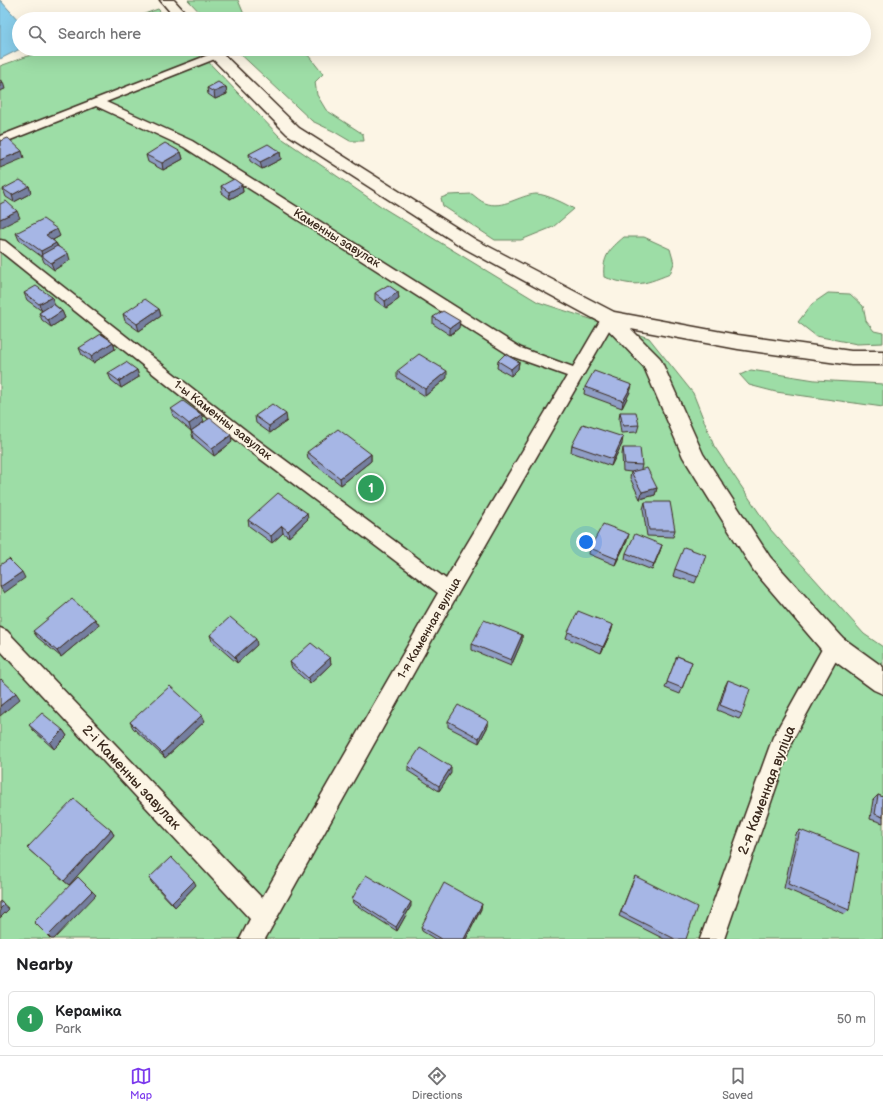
<!DOCTYPE html>
<html lang="en">
<head>
<meta charset="utf-8">
<style>
	body { margin:0; font-family:"Balsamiq Sans",sans-serif; background:#f6f6f6; color:#202124 }
	.you { position:absolute; left:586px; top:542px; width:14px; height:14px; margin:-10px; border:3px solid #fff; border-radius:50%; background:#1a73e8; box-shadow:0 0 0 6px #1a73e833 }
	.badge { display:grid; place-items:center; width:26px; height:26px; border-radius:50%; background:#7c3aed; color:#fff; font-size:13px; font-weight:700 }
	.pin { position:absolute; translate:-50% -50%; border:2px solid #fff; box-shadow:0 1px 4px #0006 }
	.list { margin:0; padding:0; list-style:none }
	h2 { display:flex; justify-content:space-between; align-items:center; height:52px; margin:0; padding:0 16px; font-size:17px }
	h2 small { font-size:13px; font-weight:400; color:#757577 }
	.list li { display:grid; grid-template-columns:26px 1fr auto; gap:12px; align-items:center; box-sizing:border-box; height:56px; margin:0 8px 8px; padding:0 8px; border:1px solid #e0e0e0; border-radius:6px }
	.list b { display:block; font-size:15px; white-space:nowrap }
	.list p { margin:0; font-size:13px; white-space:nowrap; color:#757577 }
	.list em { font-size:13px; font-style:normal; color:#757577 }
	.icon { flex:none; width:22px; height:22px; fill:none; stroke:currentColor; stroke-width:2; stroke-linecap:round; stroke-linejoin:round }
	.map { position:relative; flex:none; width:883px; height:939px; overflow:hidden }
	.search { position:absolute; background:#fff; box-shadow:0 4px 16px #0002; left:12px; right:12px; top:12px; height:44px; display:flex; align-items:center; gap:10px; box-sizing:border-box; padding:0 14px; border-radius:22px; color:#757577; font-size:15px }
	.sheet { height:116px; background:#fff }
	nav { display:flex; justify-content:space-around; align-items:center; box-sizing:border-box; height:56px; border-top:1px solid #e0e0e0; background:#fff; font-size:11px; color:#757577 }
	nav a { display:grid; justify-items:center; gap:2px }
	nav .on { color:#7c3aed }
	.map>svg:first-child { display:block }
	.green { fill:#9ddda6; stroke:#6c8462 }
	.water { fill:#88cdea; stroke:#698c98 }
	.lines { fill:none; stroke-linecap:round; stroke-linejoin:round }
	.service-casing { stroke:#3b2a1e; stroke-width:3 }
	.minor-casing { stroke:#3b2a1e; stroke-width:3 }
	.service { fill:#fcf5e5; fill-rule:evenodd }
	.minor { fill:#fcf5e5; fill-rule:evenodd }
	.wall { fill:#8f9dc5; stroke:#3b2a1e }
	.shaded-wall { fill:#747fa0; stroke:#3b2a1e }
	.building { fill:#a6b6e5; stroke:#3b2a1e }
	.labels { text-anchor:middle; stroke-width:3.5; stroke-linejoin:round; paint-order:stroke }
	.street-label { font-size:12px; fill:#3b2a1e; stroke:#fcf5e5 }
	.near-street-label { font-size:14px; fill:#3b2a1e; stroke:#fcf5e5 }
</style>
</head>
<body>
<div class="map">
<svg width="883" height="939" viewBox="0 0 883 939">
	<rect width="100%" height="100%" fill="#fcf5e5"/>
	<filter id="ink" filterUnits="userSpaceOnUse"><feTurbulence type="fractalNoise" baseFrequency=".025" numOctaves="2"/><feDisplacementMap in="SourceGraphic" scale="8" xChannelSelector="R" yChannelSelector="G"/><feConvolveMatrix kernelMatrix="1 2 1 2 8 2 1 2 1" color-interpolation-filters="sRGB"/></filter>
	<g filter="url(#ink)">
		<!-- green -->
		<path class="green" d="M188,0h50l8,19h-40z
			M158,9l9,10h-36z
			M48,49h148l84,88 105,72 153,93 111,36 44,55 21,53 56,83 94,105 19,13v292h-883v-873z
			M235,49h59l14,6 15,19 -8,8 2,13 9,15 37,24 1,7h-14l-17,-10 -21,-10z
			M472,194c4,3 8,7 13,9 18,7 34,-8 51,-9 10,0 30,10 38,15l-21,18 -32,13h-26l-52,-34 -2,-8 8,-3z
			M624,237h20l26,12 4,14 -4,11c-30,12 -35,13 -66,3 -2,-21 6,-28 20,-40z
			M828,293l22,1 13,12 3,15 8,10 9,2v10l-26,1 -41,-8 -18,-14 14,-18z
			M751,370l64,10 68,4v23l-107,-15 -27,-7 -9,-10z"/>
		<!-- water -->
		<path class="water" d="M0,0l19,21 1,28 -20,10z"/>
		<g class="lines">
			<!-- service casing -->
			<g class="service-casing">
				<path id="service" d="M216,52l4,1 2,2 -2,2 -114,45 86,39 329,207 52,19 31,-53 5,-1 5,1 2,4 -160,279 -191,342h-25l10,-20 -250,-269v-22l7,3 255,267 176,-305 -192,-145 -246,-197v-11l5,1 253,199 188,139 121,-203 -56,-20 -327,-209 -88,-41 -96,38v-8z
					M834,637l7,3 3,6 -52,95 -68,198h-24l73,-202 54,-97z"/>
			</g>
			<!-- minor casing -->
			<g class="minor-casing">
				<path id="minor" d="M160,0h14l17,19h-15z
					M203,49h15l81,79 177,112 138,72 124,23 113,16h32v14h-32l-113,-16 -107,-20 29,29 43,96 67,103 73,81 40,29v27l-9,-4 -49,-36 -71,-83 -71,-114 -39,-90 -42,-44 -138,-75 -177,-114z"/>
			</g>
			<!-- service -->
			<use href="#service" class="service"/>
			<!-- minor -->
			<use href="#minor" class="minor"/>
		</g>
		<!-- wall -->
		<path class="wall" d="M226,87l1,7 -12,5 -7,-5 -1,-6z
			M181,152l2,7 -20,11 -15,-8 -2,-7z
			M280,152l1,7 -19,10 -12,-8 -1,-7z
			M242,185l1,7 -13,7 -8,-6 -1,-7z
			M29,186l2,7 -17,9 -8,-5 -3,-8z
			M16,233l44,3 -7,4 3,3 2,3 12,14 -16,10 -10,-8 -2,-5 -23,-17z
			M398,292l1,7 -13,9 -11,-8v-7z
			M24,293l28,4 2,7 8,7 3,7 -14,9 -9,-7 -3,-7 3,-2 -15,-11z
			M159,309l2,7 -22,15 -14,-10 -2,-7z
			M433,317l26,11 -9,7 -17,-11z
			M113,342l2,7 -22,14 -11,-8 -3,-7z
			M498,361l21,1 -1,7 -7,7 -14,-8z
			M137,370l2,7 -18,11 -10,-8 -3,-7z
			M397,371l50,7 -22,18 -28,-18z
			M632,385l-2,7 -8,16 -38,-14 1,-7z
			M171,409l33,13 -13,9 -18,-15z
			M620,412l19,13 -2,7 -16,1 -2,-14z
			M255,416l32,5 -17,12 -14,-10z
			M191,431l41,11 -18,14 -21,-18z
			M622,444l-11,22 -40,-14 1,-7z
			M623,448l19,17 -1,4 16,19 -2,7 -15,4 -10,-21 1,-6 -8,-1 -1,-17z
			M307,452l64,2v7l-30,24 -33,-26z
			M645,502l30,28 -2,7 -26,-1 -4,-27z
			M308,519l-19,18 -6,-4 -11,10 -23,-17 -1,-6z
			M627,541l-12,24 -26,-11 1,-6z
			M662,545l-2,6 -8,19 -27,-11 1,-6z
			M706,555l-11,28 -22,-7 2,-7z
			M95,619l4,6 -38,32 -24,-20 -4,-6z
			M613,625l-2,7 -10,21 -35,-15 2,-6z
			M210,635l47,10 -20,18 -25,-22z
			M522,635v6l-11,25 -39,-16v-6z
			M677,656l15,6 -12,32 -15,-6z
			M330,658l1,6 -21,20 -18,-16 -2,-6z
			M728,680l14,34 -3,5 -22,-9 8,-24z
			M205,721l-40,37 -32,-30 -3,-6z
			M448,721h40v5l-9,17 -31,-16z
			M29,725l34,5 4,6 -13,13 -20,-18z
			M408,766l43,7 -12,18 -31,-20z
			M878,795l5,2v26l-13,-4 3,-19z
			M111,830l3,5 -45,50 -42,-37z
			M800,830l49,80 -4,4 -61,-26 12,-54z
			M635,876l51,63h-22l-45,-23z
			M149,878l47,7 -21,22 -23,-24z
			M352,899l59,7 -14,25 -44,-28z
			M481,909l-15,30h-31l-13,-8 -1,-4z"/>
		<!-- shaded-wall -->
		<path class="shaded-wall" d="M3,82l2,7 -5,2v-8z
			M226,87l1,7 -12,5 -1,-7z
			M22,151l2,7 -24,10v-8z
			M181,152l2,7 -20,11 -1,-7z
			M280,152l1,7 -19,10 -2,-7z
			M242,185l1,7 -13,7 -1,-7z
			M29,186l2,7 -17,9 -2,-7z
			M17,211l3,7 -20,10v-9z
			M57,229l3,7 -11,6 -3,-7z
			M56,243l3,7 -17,6 -1,-5z
			M68,253l2,7 -16,10 -3,-7z
			M398,292l1,7 -13,9 -1,-7z
			M52,297l2,7 -12,7 -3,-7z
			M159,309l2,7 -22,15 -2,-7z
			M62,311l3,7 -14,9 -3,-7z
			M460,321l-1,7 -9,7v-7z
			M113,342l2,7 -22,14 -2,-7z
			M519,362l-1,7 -7,7v-7z
			M137,370l2,7 -18,11 -2,-7z
			M447,371v7l-22,18v-7z
			M632,385l-2,7 -8,16 1,-7z
			M286,414l1,7 -17,12 -1,-7z
			M202,415l2,7 -13,9 -2,-7z
			M231,435l1,7 -18,14 -2,-7z
			M623,437l-1,7 -11,22 2,-7z
			M371,454v7l-30,24 -1,-7z
			M657,488l-2,7 -15,4 2,-7z
			M307,513l1,6 -19,18 -1,-6z
			M282,526l1,7 -11,10 -1,-7z
			M629,534l-2,7 -12,24 2,-6z
			M662,545l-2,6 -8,19 2,-6z
			M22,572l3,6 -21,15 -4,-6z
			M95,619l4,6 -38,32 -4,-6z
			M613,625l-2,7 -10,21 2,-6z
			M522,635v6l-11,25v-6z
			M256,639l1,6 -20,18 -2,-6z
			M330,658l1,6 -21,20 -2,-6z
			M16,693l4,6 -20,17v-10z
			M202,715l3,6 -40,37 -3,-5z
			M488,721v5l-9,17v-5z
			M63,730l4,6 -13,13 -4,-6z
			M451,767v6l-12,18v-5z
			M111,830l3,5 -45,50 -5,-4z
			M194,881l2,4 -21,22 -3,-4z
			M92,891l4,4 -42,44h-3l-3,-3z
			M0,901l9,8 -9,9z
			M411,902v4l-14,25 -1,-4z
			M482,904l-1,5 -15,30h-2z"/>
		<!-- building -->
		<path class="building" d="M0,80l3,2 -3,1z
			M218,82l8,5 -12,5 -7,-4z
			M8,138l14,13 -22,9v-19z
			M165,143l16,9 -19,11 -16,-8z
			M268,144l12,8 -20,10 -11,-8z
			M234,179l8,6 -13,7 -8,-6z
			M20,180l9,6 -17,9 -9,-6z
			M6,201l11,10 -17,8v-15z
			M43,219l14,10 -11,6 10,8 -15,8 -25,-18z
			M57,246l11,7 -17,10 -10,-8z
			M388,285l10,7 -13,9 -10,-8z
			M36,286l16,11 -13,7 -15,-11z
			M145,299l14,10 -22,15 -14,-10z
			M53,304l9,7 -14,9 -9,-7z
			M443,311l17,10 -10,7 -17,-11z
			M101,334l12,8 -22,14 -12,-8z
			M419,354l28,17 -22,18 -28,-18z
			M505,354l14,8 -8,7 -13,-8z
			M126,362l11,8 -18,11 -11,-8z
			M594,371l38,14 -9,16 -38,-14z
			M183,401l19,14 -13,9 -18,-15z
			M272,404l14,10 -17,12 -14,-10z
			M620,412h16l3,13 -16,1z
			M210,418l21,17 -19,14 -21,-18z
			M583,424l40,13 -10,22 -41,-14z
			M338,429l33,25 -31,24 -33,-26z
			M623,448h17l2,17 -17,-1z
			M647,468l10,20 -15,4 -11,-20z
			M278,493l29,20 -19,18 -6,-5 -11,10 -23,-16z
			M645,502h25l5,28h-26z
			M603,524l26,10 -12,25 -27,-11z
			M635,534l27,11 -8,19 -28,-11z
			M684,547l22,8 -8,22 -23,-8z
			M9,559l13,13 -22,15v-22z
			M72,599l23,20 -38,32 -24,-20z
			M578,611l35,14 -10,22 -35,-15z
			M230,617l26,22 -21,18 -25,-22z
			M484,620l38,15 -11,25 -39,-16z
			M311,643l19,15 -22,20 -18,-16z
			M677,656l15,6 -10,26 -15,-6z
			M1,679l15,14 -16,13v-26z
			M728,680l22,9 -8,25 -22,-9z
			M170,686l32,29 -40,38 -32,-31z
			M458,705l30,16 -9,17 -31,-17z
			M42,713l21,17 -13,13 -21,-18z
			M420,748l31,19 -12,19 -31,-20z
			M878,795l5,2v20l-8,-3z
			M74,799l37,31 -47,51 -37,-33z
			M800,830l59,23 -10,57 -61,-26z
			M171,857l23,24 -22,22 -23,-25z
			M366,875l45,27 -15,25 -44,-28z
			M635,876l62,31 -11,32h-11l-54,-27z
			M78,877l14,14 -44,45 -14,-14z
			M444,883l38,21 -18,35h-22l-21,-12z
			M0,901l4,4 -4,4z"/>
	</g>
	<g class="labels">
		<!-- street labels -->
		<g class="street-label">
			<text transform="translate(337 238) rotate(32)" y="4">Каменны завулак</text>
			<text transform="translate(223 420) rotate(38)" y="4">1-ы Каменны завулак</text>
			<text transform="translate(429 628) rotate(-60)" y="4">1-я Каменная вуліца</text>
		</g>
		<!-- near-street labels -->
		<g class="near-street-label">
			<text transform="translate(132 777) rotate(47)" y="5">2-і Каменны завулак</text>
			<text transform="translate(766 790) rotate(-69)" y="5">2-я Каменная вуліца</text>
		</g>
	</g>
</svg>
<div class="you"></div>
<div class="pin badge" style="left:371px;top:488px;background:#2e9e5b">1</div>
<div class="search"><svg class="icon" aria-label="search" viewBox="0 0 24 24"><circle cx="10" cy="10" r="6"/><path d="M15 15l6 6"/></svg>Search here</div>
</div>
<section class="sheet">
<h2>Nearby<small></small></h2>
<ul class="list">
<li><span class="badge" style="background:#2e9e5b">1</span><div><b>Кераміка</b><p>Park</p></div><em>50 m</em></li>
</ul>
</section>
<nav>
<a class="on"><svg class="icon" aria-label="map" viewBox="0 0 24 24"><path d="M3 6l6-2 6 2 6-2v14l-6 2-6-2-6 2zM9 4v14M15 6v14"/></svg>Map</a>
<a><svg class="icon" aria-label="directions" viewBox="0 0 24 24"><path d="M12 3l9 9-9 9-9-9zM9 14v-3h6M13 9l2 2-2 2"/></svg>Directions</a>
<a><svg class="icon" aria-label="saved" viewBox="0 0 24 24"><path d="M7 4h10v16l-5-4-5 4z"/></svg>Saved</a>
</nav>
</body>
</html>
